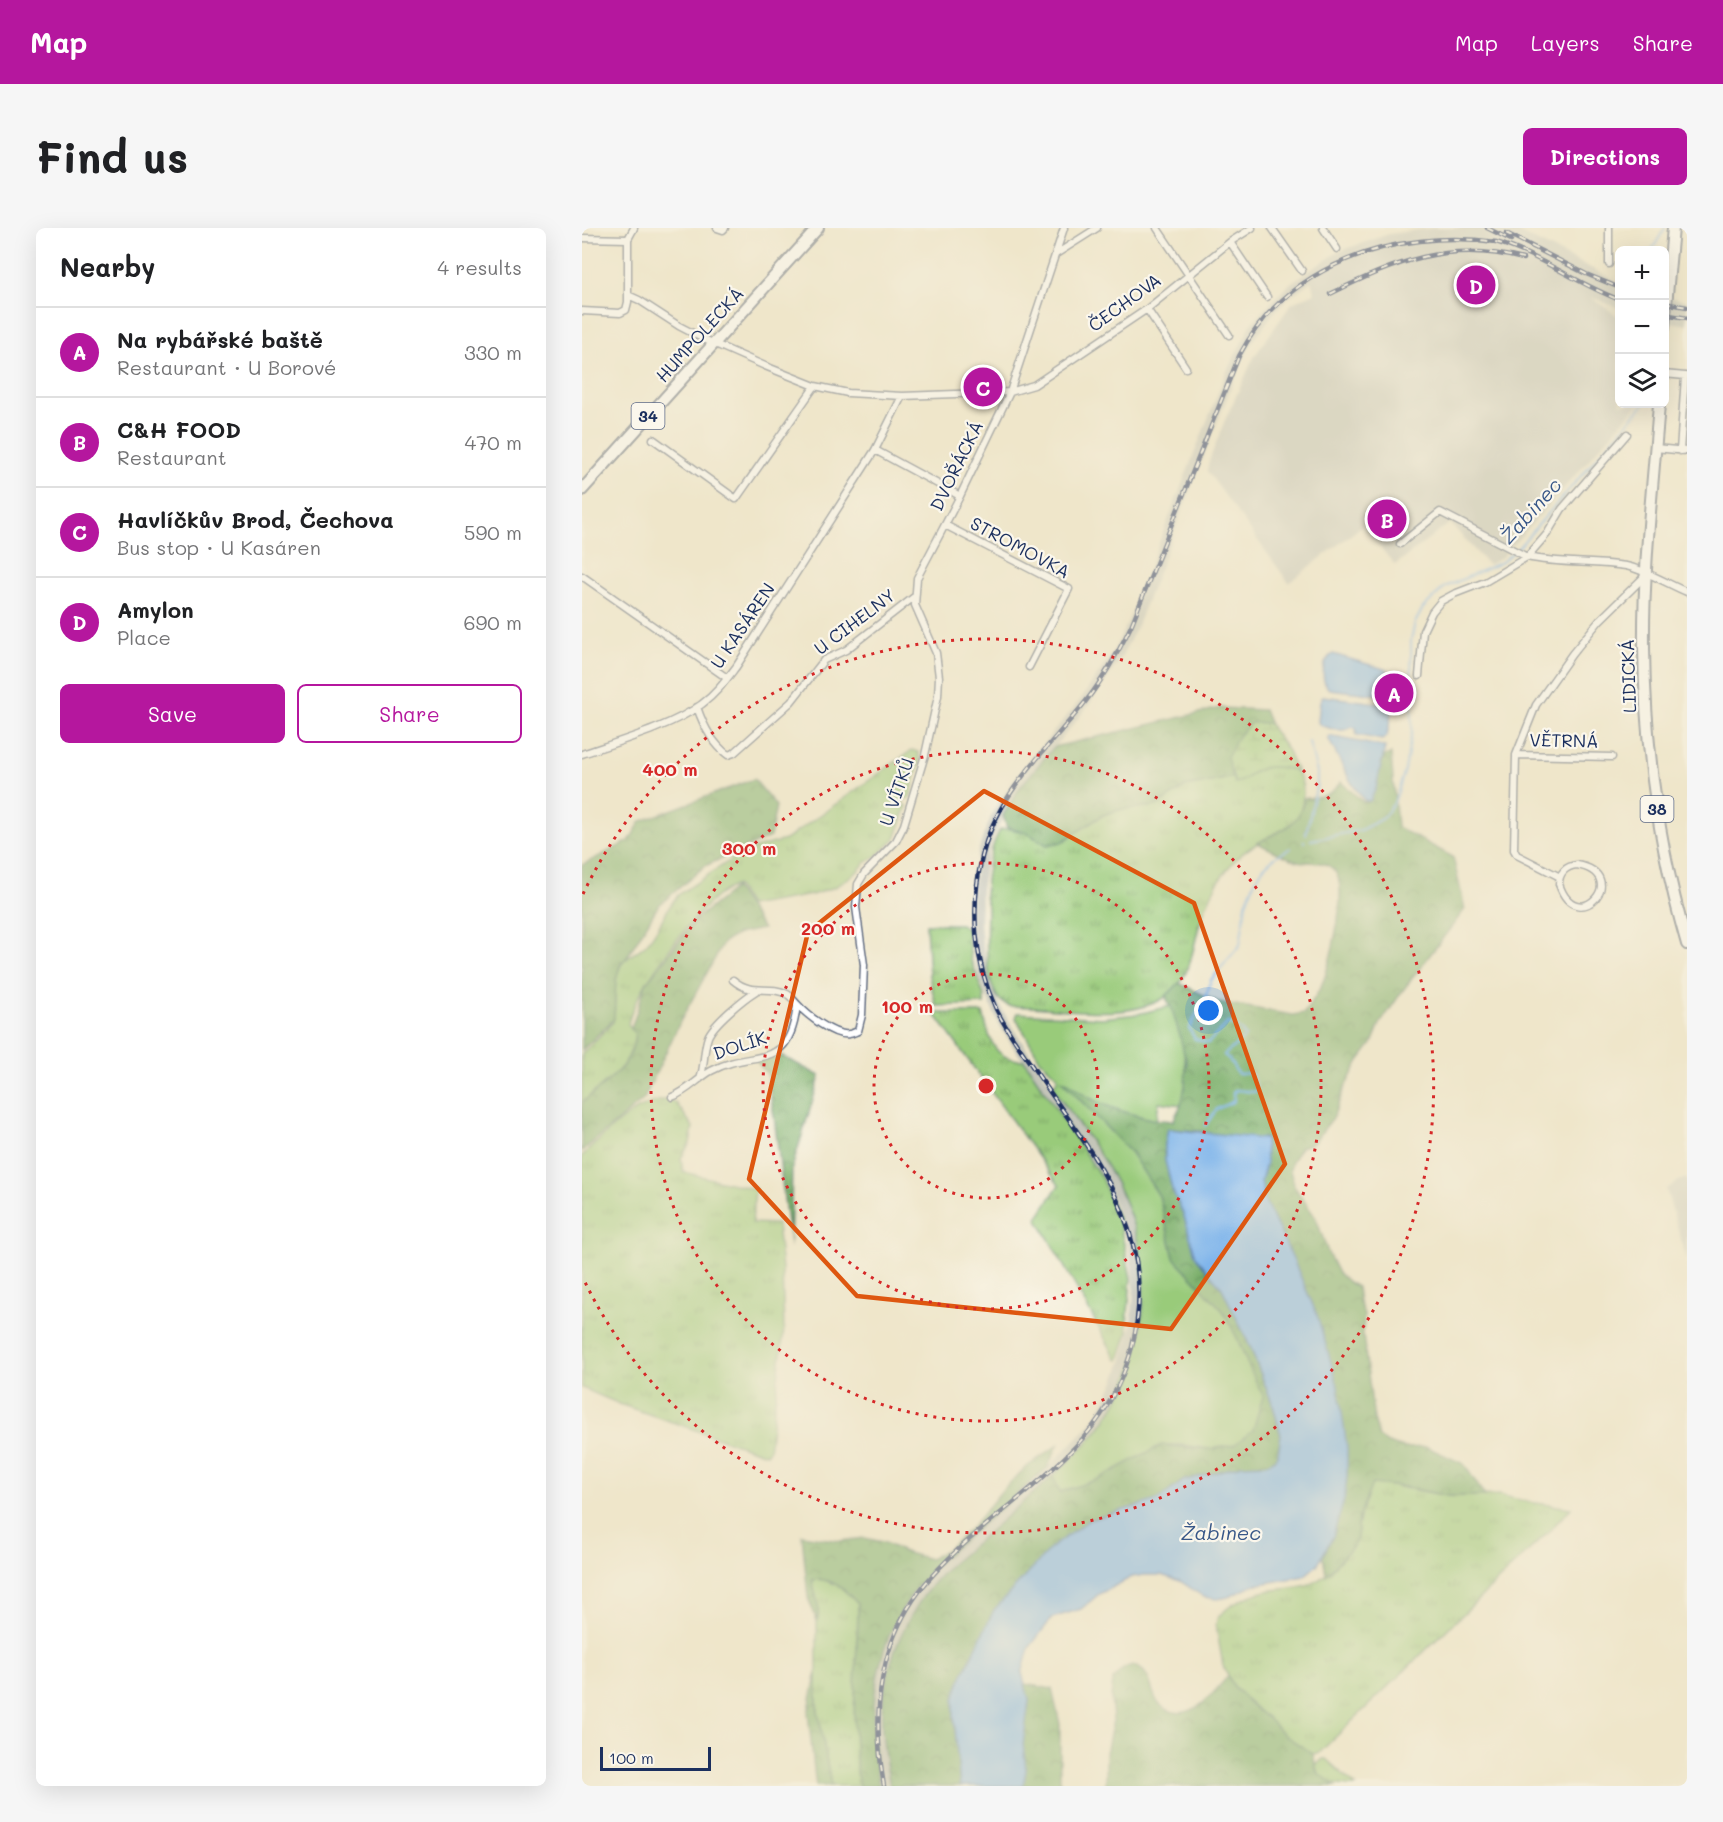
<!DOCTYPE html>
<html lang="en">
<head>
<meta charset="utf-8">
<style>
	body { margin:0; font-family:Mali,sans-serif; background:#f6f6f6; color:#202124 }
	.controls { position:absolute; right:18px; top:18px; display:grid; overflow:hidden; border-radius:9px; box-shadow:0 6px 24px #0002 }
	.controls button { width:54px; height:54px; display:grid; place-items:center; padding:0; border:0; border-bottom:2px solid #e0e0e0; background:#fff; color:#202124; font:30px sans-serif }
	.scale { position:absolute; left:18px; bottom:15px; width:111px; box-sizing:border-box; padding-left:6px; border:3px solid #1b2f5e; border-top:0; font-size:16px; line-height:21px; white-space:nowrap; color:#1b2f5e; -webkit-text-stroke:4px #fbf7ec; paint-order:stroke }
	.you { position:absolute; left:627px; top:783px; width:21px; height:21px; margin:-15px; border:4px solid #fff; border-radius:50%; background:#1a73e8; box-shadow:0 0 0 9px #1a73e833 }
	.badge { display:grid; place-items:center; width:39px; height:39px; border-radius:50%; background:#b5179e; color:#fff; font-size:20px; font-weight:700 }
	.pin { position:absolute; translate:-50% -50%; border:3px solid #fff; box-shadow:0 2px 6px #0006 }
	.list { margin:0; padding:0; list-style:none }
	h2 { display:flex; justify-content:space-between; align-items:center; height:78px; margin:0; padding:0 24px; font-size:26px }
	h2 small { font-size:20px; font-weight:400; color:#757577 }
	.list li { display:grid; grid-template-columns:39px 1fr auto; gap:18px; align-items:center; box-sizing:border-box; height:90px; padding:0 24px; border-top:2px solid #e0e0e0 }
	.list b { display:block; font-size:22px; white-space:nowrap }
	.list p { margin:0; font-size:20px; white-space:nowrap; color:#757577 }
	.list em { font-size:20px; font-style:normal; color:#757577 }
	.actions { display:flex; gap:12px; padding:18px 24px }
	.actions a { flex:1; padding:14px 0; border:2px solid #b5179e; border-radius:9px; text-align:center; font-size:21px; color:#b5179e }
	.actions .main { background:#b5179e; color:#fff }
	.icon { flex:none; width:33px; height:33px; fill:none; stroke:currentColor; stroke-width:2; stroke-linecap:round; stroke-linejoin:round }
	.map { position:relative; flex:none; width:1105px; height:1558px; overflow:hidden; border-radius:9px }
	header { display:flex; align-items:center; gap:36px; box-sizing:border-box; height:84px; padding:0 30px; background:#b5179e; color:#fff }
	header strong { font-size:28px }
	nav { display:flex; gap:33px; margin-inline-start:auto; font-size:21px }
	.intro { display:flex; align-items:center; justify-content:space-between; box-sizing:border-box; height:144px; padding:0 36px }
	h1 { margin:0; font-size:42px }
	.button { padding:15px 27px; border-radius:9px; background:#b5179e; color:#fff; font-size:21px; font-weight:700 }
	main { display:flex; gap:36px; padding:0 36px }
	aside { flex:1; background:#fff; border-radius:9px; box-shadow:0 6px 24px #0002 }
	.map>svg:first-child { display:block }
	.industrial { fill:#c4c5b9 }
	.grass { fill:url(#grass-tufts); stroke:#5a7d6c; stroke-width:1.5 }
	.forest { fill:url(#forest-crowns); stroke:#4a6f64; stroke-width:1.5 }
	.wetland { fill:url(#wetland-marsh); stroke:#5a7d6c; stroke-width:1.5 }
	.garden { fill:#99cb7a; stroke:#5a7d6c; stroke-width:1.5 }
	.water { fill:#7bb3eb; stroke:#4b71a4; stroke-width:1.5 }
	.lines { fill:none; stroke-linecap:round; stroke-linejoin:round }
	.stream { stroke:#7bb3eb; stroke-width:2 }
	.street-casing { stroke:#656f84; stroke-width:9 }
	.primary-casing { stroke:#656f84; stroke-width:14 }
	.street { stroke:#fff; stroke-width:6 }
	.primary { stroke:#fff; stroke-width:10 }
	.rail-casing { stroke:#1b2f5e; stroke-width:4.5 }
	.rail { stroke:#fbf7ec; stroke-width:2; stroke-dasharray:7; stroke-linecap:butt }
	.marked { fill:none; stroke:#de5710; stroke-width:4.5; stroke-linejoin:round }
	.ring { fill:none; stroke:#d62828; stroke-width:3; stroke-dasharray:3 6 }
	.labels { text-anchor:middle; stroke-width:4.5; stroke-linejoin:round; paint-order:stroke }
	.shield { fill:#fbf7ec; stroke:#5e6b89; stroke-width:1.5 }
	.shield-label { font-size:16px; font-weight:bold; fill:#1b2f5e }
	.street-label { font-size:18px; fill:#1b2f5e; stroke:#fbf7ec }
	.water-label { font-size:20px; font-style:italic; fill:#385788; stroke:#fbf7ec }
	.centre { fill:#d62828; stroke:#fbf7ec; stroke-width:3 }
	.ring-label { font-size:18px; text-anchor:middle; font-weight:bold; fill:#d62828; stroke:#fbf7ec; stroke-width:4.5; stroke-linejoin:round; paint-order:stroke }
</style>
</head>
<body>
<header>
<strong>Map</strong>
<nav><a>Map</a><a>Layers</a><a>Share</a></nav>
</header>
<div class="intro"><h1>Find us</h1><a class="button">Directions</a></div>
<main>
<aside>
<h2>Nearby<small>4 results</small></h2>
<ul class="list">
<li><span class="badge">A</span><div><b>Na rybářské baště</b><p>Restaurant · U Borové</p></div><em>330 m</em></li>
<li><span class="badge">B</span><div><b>C&amp;H FOOD</b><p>Restaurant</p></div><em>470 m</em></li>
<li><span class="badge">C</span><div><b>Havlíčkův Brod, Čechova</b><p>Bus stop · U Kasáren</p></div><em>590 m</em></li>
<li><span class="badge">D</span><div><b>Amylon</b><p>Place</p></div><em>690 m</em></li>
</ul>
<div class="actions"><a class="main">Save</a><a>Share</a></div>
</aside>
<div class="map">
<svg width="1105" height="1558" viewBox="0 0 1105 1558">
	<defs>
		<pattern id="grass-tufts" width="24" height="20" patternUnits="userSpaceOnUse" patternTransform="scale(1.5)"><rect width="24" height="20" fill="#99cb7a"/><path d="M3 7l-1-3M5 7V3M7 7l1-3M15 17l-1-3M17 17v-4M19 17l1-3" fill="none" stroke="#7ca567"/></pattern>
		<pattern id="forest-crowns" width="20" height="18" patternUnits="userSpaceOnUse" patternTransform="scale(1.5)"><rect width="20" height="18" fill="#7aaf6a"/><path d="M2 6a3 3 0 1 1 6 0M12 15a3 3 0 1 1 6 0" fill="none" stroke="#638f5a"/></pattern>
		<pattern id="wetland-marsh" width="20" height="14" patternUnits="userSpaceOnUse" patternTransform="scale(1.5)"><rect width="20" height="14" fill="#99cb7a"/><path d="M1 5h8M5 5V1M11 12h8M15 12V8" fill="none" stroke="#7ca567"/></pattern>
	</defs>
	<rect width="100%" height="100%" fill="#fbf7ec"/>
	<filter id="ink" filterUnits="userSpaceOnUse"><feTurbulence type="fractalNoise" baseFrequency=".0167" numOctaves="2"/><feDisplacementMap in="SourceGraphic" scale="12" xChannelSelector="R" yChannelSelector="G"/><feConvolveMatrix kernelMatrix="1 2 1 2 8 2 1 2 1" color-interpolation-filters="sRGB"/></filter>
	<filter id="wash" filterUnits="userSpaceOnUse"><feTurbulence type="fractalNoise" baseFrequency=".008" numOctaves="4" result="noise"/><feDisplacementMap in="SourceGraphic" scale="24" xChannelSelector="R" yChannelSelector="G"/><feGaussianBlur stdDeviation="1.35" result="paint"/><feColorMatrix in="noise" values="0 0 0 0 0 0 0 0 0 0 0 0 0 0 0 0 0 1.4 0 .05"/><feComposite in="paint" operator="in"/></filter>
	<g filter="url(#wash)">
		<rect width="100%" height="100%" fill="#efe6ca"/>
		<!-- industrial -->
		<path class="industrial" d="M850,0h78l109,54v26l-29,-11 29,20 1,87h18l-101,115 -36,39 -13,7 -38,-42 -55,42 -33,-39 -73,57 -82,-112 2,-10 16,-41 29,-63 38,-54 23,-10 -4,-12 -24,18 -16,17 -19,27 -17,34 -99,251 -15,30 -32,47 -77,94 -19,39 -6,18 -6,33 -1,34 2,20 8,35 11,30 18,29 94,140 16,34 6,19 8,40v38l-5,38 -15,41 -16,31 -13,17 -41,41 -105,91 -31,37 -14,24 -16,50 -5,35v17l8,56h-11l-5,-37 -2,-37 5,-36 17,-52 14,-26 20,-25 33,-32 86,-73 39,-39 12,-16 16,-30 8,-21 9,-37 3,-38 -4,-33 -4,-21 -14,-35 -26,-44 -86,-127 -20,-46 -8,-36 -2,-38 8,-54 6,-19 10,-24 19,-30 68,-81 31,-45 15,-30 99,-251 25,-48 13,-16 28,-27 48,-31 49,-17z
			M1082,68l23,5v24l-22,-4z
			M1105,950v82l-21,-71 13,-8z"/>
		<!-- grass -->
		<path class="grass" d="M330,522l6,2 2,8 -10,38 -7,2v4l4,2 -12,33 -18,17 -11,6 -9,10 -22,15 -23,8 -63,11 -13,-21c-7,3 -14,7 -20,12 -26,22 -83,95 -88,128l7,7c-2,36 -30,49 -53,71v-49l31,-32c4,-18 -1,-38 7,-55 5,-11 17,-14 25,-22 14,-13 20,-36 33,-50l66,-44 41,-11z
			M683,536c8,1 20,1 27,5 16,7 13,43 2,53 -5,6 -16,10 -24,14 -24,13 -38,23 -53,48 -7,13 -14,27 -18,42 -7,26 -9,56 -35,72 -42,25 -107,8 -154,8 -29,-7 -23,-75 -23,-98 0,-5 -2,-10 -2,-14 1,-20 5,-46 15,-64 16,-5 34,5 47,15l15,-4 41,-26 19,-6 34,-3 29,-19 45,-9z
			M344,696h35l6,5 4,31 13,36v8l-48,2 -7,-30z
			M352,785h49c6,25 10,48 41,47l77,117 18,43 12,58 -4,46 1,8 -9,28 -3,-2 -79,-140 22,-33z
			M86,871l8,4 17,24 -3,16 -9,15 2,14 72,17 -3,34 25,1 5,45 2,60 -15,121 -3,4 -144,-49 -40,-17v-232c26,-24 49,-52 86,-57z
			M795,1255l71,13 51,-1 30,7 42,6 -25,26 -226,218 -7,2 -30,-20 -48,-46 -12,-22 -7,-41 1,-6c10,-15 38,-27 56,-29 19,-2 37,-2 52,-15 6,-4 31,-33 32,-39 3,-20 4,-33 14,-52z
			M239,1351l22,8 15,17c0,60 -9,123 1,182h-28l-14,-81v-81l2,-14 -7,-30z
			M741,1531h3l30,27c-17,0 -34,-1 -41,-20z"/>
		<!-- forest -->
		<path class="forest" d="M638,480l44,2 23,56 -11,-4 -46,16 -45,9 -29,19 -34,3 -19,6 -41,27 -15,3 -20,-12 -20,-5 -4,-13 18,-29 33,-39z
			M809,526l6,73 56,30 12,52 -64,84 -21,31 -8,20 -13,17 -16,30 -10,27 -20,25 -12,4 -9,14 -2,9 4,16 22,32 13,37 9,18 10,9 9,5 2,14 5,14 -1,20 11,84 5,18 9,6 16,5 23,-1 37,17 21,32h-37l-44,-9 -32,-3 -13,33 -2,21 -3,7 -28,30 -3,-19 10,-20 -16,-221 -25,-58 -28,-58 -3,-18 5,-17 -65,-33 -33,-2 -3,16v15l7,29 12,27 12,41 26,31 28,58 23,59 8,30 -3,19 -4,6 -8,4 -24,1 -59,16 -25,19 -69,20 -52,44 -43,46 -34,71 -6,19v15l6,71h-70c-4,-24 -9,-49 -8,-74 4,-55 27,-106 66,-145l105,-91 7,16 38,-13 63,-34 49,4 24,-4 13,-82 -10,-25 -15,-28 -48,-52 -15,-62 -28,-43 -73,-76c36,24 71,42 115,44l8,-16 6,-42 -21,-67 13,-13 39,19 75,13 11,-2c9,-12 18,-25 22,-40 6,-20 23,-88 8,-103 -9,-9 -19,-7 -30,-8 -12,0 -35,-14 -47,-19 23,-13 43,-16 47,-45 17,0 26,-2 37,-16l22,20h6l15,-46z
			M172,551l22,27 -6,31 -65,29 -47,40 -31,51 -7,8 -4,15 -2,39 -32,31v-185l47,-24 12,-20z
			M153,660l28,41 -25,5 -14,8 -43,78 -37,79 -62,52v-48c23,-22 51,-34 53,-70l-4,-4 15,-46 50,-64z
			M200,828l38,20 -28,92 -2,79 -16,-131 -7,-42 -14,-17z
			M476,1217l-11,23 -106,92c-65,64 -77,139 -62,226h-20c-10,-60 -1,-122 -1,-182 -13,-14 -25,-27 -46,-24l7,30 -2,11 -9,-23 -6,-63 38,6 25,-3 18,4 21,10 26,7 16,-9 26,-23 31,-38 25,-23z
			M550,1437c21,7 16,20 25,36 2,4 7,7 11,9 25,12 46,-18 60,-34l7,12 22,22 10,7 16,17 30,20 4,18 18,14h-229v-33l7,-33 -2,-23 2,-18 11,-11z
			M235,1443v34l14,81h-15l-1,-7 -7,-66z
			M443,1456l27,5 8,35v62h-37c4,-13 0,-25 0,-39 1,-22 7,-41 2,-63z"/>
		<!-- wetland -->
		<path class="wetland" d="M669,495h17l20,28 8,19c-14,-2 -27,-6 -40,1 -9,5 -10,10 -21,12l-8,-26 12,-22z"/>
		<!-- garden -->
		<path class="garden" d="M589,778c11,39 21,58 10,99l-22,-3 -3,18c-23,-5 -46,-11 -68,-23 -9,-5 -18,-14 -27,-17l70,73 28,43 15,62 48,52 15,28 10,25 16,33 -10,34 -19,15 -24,4 -27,-4h-22l-63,34 -38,13 -7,-16c19,-18 39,-36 53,-57 45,-66 48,-153 16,-224 -17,-38 -46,-73 -69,-107l5,-11 -18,-17 -24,-42 1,-5 85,5 36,-4z"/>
		<!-- water -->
		<path class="water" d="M751,426l55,16 -1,26 -58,-7c-9,-8 -7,-29 4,-35z
			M741,468l68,9 1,5 -5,26 -5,4 -26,-5v-7l-5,-1c-10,7 -21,1 -31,-2l-2,-3 2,-21z
			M747,508l56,11 -9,41 -6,13 -6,-1 -13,-18 -23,-44z
			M586,901l97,10 1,25 -5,17 3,18 28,58 25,58 21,71 9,62v28l-3,24 -11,36 -16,29 -13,11 -50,9 -26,12 -11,2 -13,-2 -24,-16 -19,-6h-17l-12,2 -33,17 -18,15 -29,9 -23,30 -7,25 7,27 -6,44 3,26 -3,16h-63l-6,-71v-15l6,-19 34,-71 58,-63 37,-27 69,-20 25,-19 59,-16 24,-1 8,-4 4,-6 3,-19 -8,-30 -23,-59 -28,-58 -26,-31 -12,-41 -12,-27 -7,-29v-15z"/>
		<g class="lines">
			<!-- stream -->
			<path class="stream" d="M1070,22l13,-22
				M724,606l11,-50v-12l-8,-30
				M729,612l50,-10 22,-12 11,-15 11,-33 7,-39 -1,-91 4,-17 8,-15 22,-21 57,-25 15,-13 127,-145
				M722,614v-1
				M623,898l12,-17 17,-8 -1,-8 3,-3 19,2 2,-4 -6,-15 -13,1 -9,-15 -5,-4 21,-18 -3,-6 -13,-8 -2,1 -19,19 -13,-4 -6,-11 16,-29 6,-19 29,-35 6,-42 9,-22 9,-14 11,-10 16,-9"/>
		</g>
	</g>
	<g filter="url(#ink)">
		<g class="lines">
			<!-- street casing -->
			<g class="street-casing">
				<path id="street" d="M135,0l6,2 2,-2
					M575,0l72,107
					M690,0l30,43
					M741,0l14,21
					M1027,0v36
					M0,10l46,1
					M648,14l37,55
					M474,26l41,-26
					M46,67l11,5 40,26 27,14 59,26 50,20 33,7 54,3 108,-4 24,-7 113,-76 83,-67 22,-14
					M565,81l39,59
					M0,83l38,2 6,-3 2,-8v-63l6,-11
					M1082,146l21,2 -5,75
					M71,211l83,60 79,-113
					M1073,220l32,3
					M293,222l85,46
					M363,297l124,64 -40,78
					M818,316l40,-32 87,45c32,7 66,4 99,9 17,3 44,19 61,26
					M0,348l145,102
					M837,448l4,-45 9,-19 9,-11 13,-7 31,-12 42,-25 20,-23 15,-25 65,-75
					M115,479c6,18 16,37 31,48l6,-2 57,-51 33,-42 22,-10 68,-53
					M0,526c35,-12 91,-28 120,-50 14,-10 24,-24 34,-37l139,-217 27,-54
					M934,527l96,2
					M995,637c55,10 0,73 -18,19 0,-11 7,-18 18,-19z
					M978,649l-43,-22 -3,-5 2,-95 20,-50 36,-51 28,-34 46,-45
					M151,752c20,17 35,4 54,14 4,2 6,6 10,10 9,10 37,33 52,30 3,0 6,-2 9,-3l4,-16 2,-50 -8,-58 2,-23 6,-10 32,-33 8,-16 21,-70 13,-59 1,-19 -3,-24 -21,-48 2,-27 43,-82 50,-104 54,-164
					M118,851c5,-13 3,-28 8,-42 5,-13 35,-38 48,-46
					M90,869c16,-6 25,-18 39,-26 43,-24 78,4 86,-66"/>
			</g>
			<!-- primary casing -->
			<g class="primary-casing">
				<path id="primary" d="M1082,100l9,-100
					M1077,176c-6,81 -16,163 -15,244 1,100 15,200 43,296
					M0,262l236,-262"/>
			</g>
			<!-- street -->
			<use href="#street" class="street"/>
			<!-- primary -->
			<use href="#primary" class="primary"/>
			<!-- rail casing -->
			<g class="rail-casing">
				<path id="rail" d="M905,0l24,12
					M924,5l80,41 34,14
					M748,66c65,-32 119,-55 193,-35
					M1082,75l23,4
					M1082,86l23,4
					M302,1558c-13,-75 -6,-150 47,-209 30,-34 67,-61 101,-90 47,-40 84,-78 100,-140 29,-117 -40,-192 -100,-281 -13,-19 -26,-37 -36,-57 -22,-48 -26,-101 -14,-152 14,-63 65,-107 104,-156 18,-23 32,-48 45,-75l108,-270c48,-92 156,-128 257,-114 44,13 81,42 124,58"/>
			</g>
			<!-- rail -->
			<use href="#rail" class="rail"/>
		</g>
	</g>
	<!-- marked area -->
	<path d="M0 0H1105V1558H0ZM402,563l210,112 91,261 -114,165 -314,-33 -108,-117 59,-247z" fill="#efe6ca" fill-opacity=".55" fill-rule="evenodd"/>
	<path class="marked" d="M402,563l210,112 91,261 -114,165 -314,-33 -108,-117 59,-247z"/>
	<!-- distance rings -->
	<g class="ring">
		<circle cx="404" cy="858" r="112"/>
		<circle cx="404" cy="858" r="223"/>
		<circle cx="404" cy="858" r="335"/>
		<path d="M1 666A447 447 0 1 1 1 1050"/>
	</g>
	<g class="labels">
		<!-- shield labels -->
		<g class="shield">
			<rect x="49.5" y="175" width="33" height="26" rx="4.5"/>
			<rect x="1058.5" y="568" width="33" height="26" rx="4.5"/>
		</g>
		<g class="shield-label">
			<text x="66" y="194">34</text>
			<text x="1075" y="587">38</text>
		</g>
		<!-- street labels -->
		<g class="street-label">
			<text transform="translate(543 75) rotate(-36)" y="6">ČECHOVA</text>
			<text transform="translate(118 107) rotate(-48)" y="6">HUMPOLECKÁ</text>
			<text transform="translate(375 238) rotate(-64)" y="6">DVOŘÁCKÁ</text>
			<text transform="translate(438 320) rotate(28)" y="6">STROMOVKA</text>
			<text transform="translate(273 394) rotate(-37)" y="6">U CIHELNY</text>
			<text transform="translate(161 398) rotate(-56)" y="6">U KASÁREN</text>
			<text transform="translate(1047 448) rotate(-92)" y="6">LIDICKÁ</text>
			<text transform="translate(982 513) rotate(1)" y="6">VĚTRNÁ</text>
			<text transform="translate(315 564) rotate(-71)" y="6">U VÍTKŮ</text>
			<text transform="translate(158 818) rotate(-18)" y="6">DOLÍK</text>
		</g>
		<!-- water labels -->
		<g class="water-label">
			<text transform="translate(949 283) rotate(-48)" y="7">Žabinec</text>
			<text x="639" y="1312">Žabinec</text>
		</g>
	</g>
	<circle cx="404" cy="858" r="9" class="centre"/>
	<g class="ring-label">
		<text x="88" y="548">400 m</text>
		<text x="167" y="627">300 m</text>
		<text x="246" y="707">200 m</text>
		<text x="325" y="785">100 m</text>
	</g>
</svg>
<div class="controls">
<button>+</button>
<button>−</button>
<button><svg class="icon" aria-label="layers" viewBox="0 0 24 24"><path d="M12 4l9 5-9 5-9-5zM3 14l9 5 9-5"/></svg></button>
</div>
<div class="scale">100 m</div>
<div class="you"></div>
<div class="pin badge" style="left:812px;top:465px">A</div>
<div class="pin badge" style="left:805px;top:291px">B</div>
<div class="pin badge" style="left:401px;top:159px">C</div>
<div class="pin badge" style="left:894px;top:57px">D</div>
</div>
</main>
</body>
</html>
